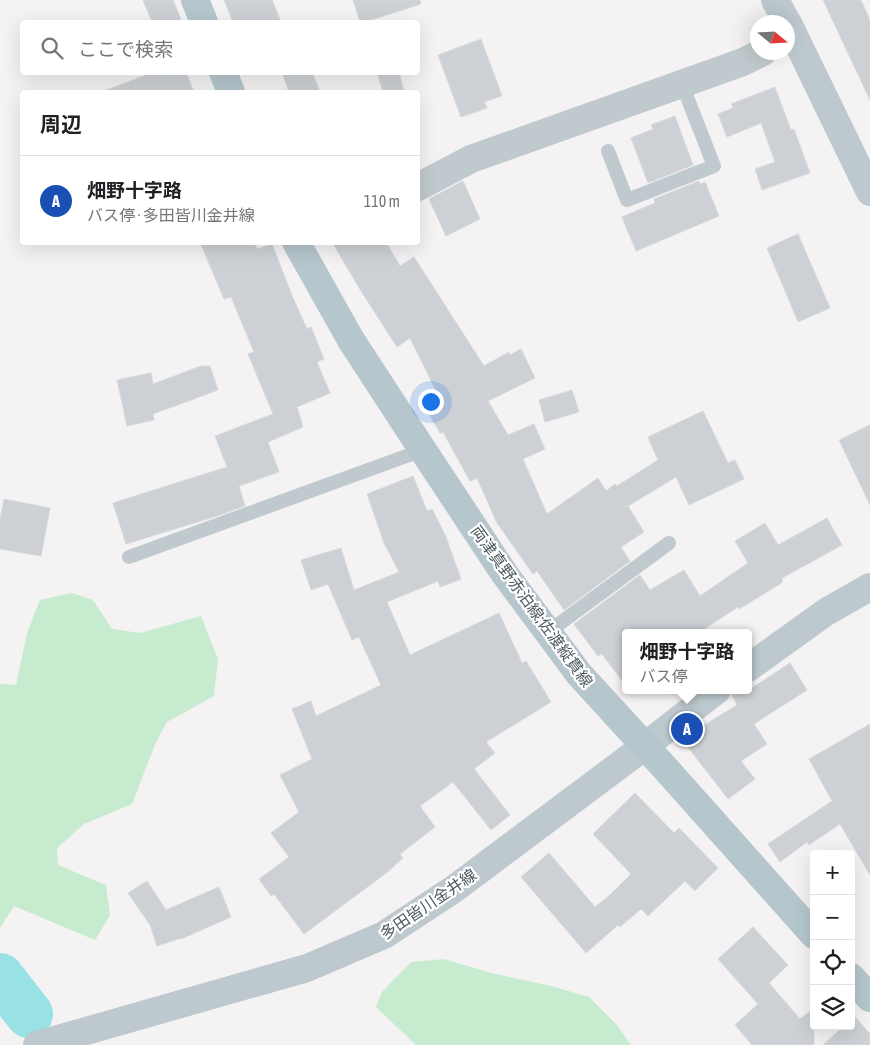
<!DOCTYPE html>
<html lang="ja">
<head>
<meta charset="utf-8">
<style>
	body { margin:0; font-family:"Asap Condensed","Noto Sans JP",sans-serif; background:#f6f6f6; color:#202124 }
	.controls { position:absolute; right:15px; bottom:15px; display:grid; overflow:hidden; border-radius:5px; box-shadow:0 5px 20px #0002 }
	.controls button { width:45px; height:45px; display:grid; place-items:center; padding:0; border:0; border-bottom:1px solid #e0e0e0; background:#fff; color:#202124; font:25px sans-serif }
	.compass { position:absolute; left:750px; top:15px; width:45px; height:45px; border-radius:50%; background:#fff; box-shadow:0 5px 20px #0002; rotate:108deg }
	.you { position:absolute; left:430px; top:401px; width:18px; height:18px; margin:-12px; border:4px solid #fff; border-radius:50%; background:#1a73e8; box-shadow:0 0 0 8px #1a73e833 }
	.badge { display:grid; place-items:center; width:32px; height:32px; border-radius:50%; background:#3095d1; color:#fff; font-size:16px; font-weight:700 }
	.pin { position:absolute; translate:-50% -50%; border:2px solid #fff; box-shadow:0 1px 5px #0006 }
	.popup { position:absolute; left:622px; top:629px; width:130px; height:65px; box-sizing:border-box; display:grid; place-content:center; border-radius:5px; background:#fff; filter:drop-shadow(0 1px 4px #0005); font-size:16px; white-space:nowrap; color:#757577 }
	.popup b { font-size:19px; color:#202124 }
	.popup::after { content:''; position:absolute; left:50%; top:100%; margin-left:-10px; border:10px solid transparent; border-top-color:#fff }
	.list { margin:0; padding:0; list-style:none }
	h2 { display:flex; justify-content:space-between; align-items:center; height:65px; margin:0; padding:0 20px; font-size:21px }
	h2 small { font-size:16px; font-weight:400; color:#757577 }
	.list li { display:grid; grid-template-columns:32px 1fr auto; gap:15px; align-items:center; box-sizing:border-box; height:90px; padding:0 20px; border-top:1px solid #e0e0e0 }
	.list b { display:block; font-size:19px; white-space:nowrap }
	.list p { margin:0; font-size:16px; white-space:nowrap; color:#757577 }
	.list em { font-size:16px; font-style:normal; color:#757577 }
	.icon { flex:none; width:28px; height:28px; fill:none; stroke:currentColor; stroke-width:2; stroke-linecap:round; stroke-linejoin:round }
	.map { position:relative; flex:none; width:870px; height:1045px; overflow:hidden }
	.search { position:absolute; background:#fff; box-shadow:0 5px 20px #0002; left:20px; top:20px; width:400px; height:55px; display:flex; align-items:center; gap:12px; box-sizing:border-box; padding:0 18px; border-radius:5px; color:#757577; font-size:19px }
	.panel { position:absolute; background:#fff; box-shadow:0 5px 20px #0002; left:20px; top:90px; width:400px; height:155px; border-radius:5px }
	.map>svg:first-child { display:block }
	.green { fill:#c7ebce }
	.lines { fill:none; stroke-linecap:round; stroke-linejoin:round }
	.river { stroke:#99e2e3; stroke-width:48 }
	.building { fill:#cdd0d4; stroke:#d7dadc }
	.lane { stroke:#c0c9cd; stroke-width:14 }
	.street { stroke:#c0c9cd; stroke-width:28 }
	.secondary { stroke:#bdc9ce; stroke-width:28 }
	.primary { stroke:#b5c6cd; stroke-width:28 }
	.labels { text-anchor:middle; stroke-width:4.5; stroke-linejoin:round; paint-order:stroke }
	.street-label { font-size:16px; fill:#4c595e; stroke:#fff }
</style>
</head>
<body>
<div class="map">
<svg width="870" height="1045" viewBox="0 0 870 1045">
	<rect width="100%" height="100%" fill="#f4f2f3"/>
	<!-- green -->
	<path class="green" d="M72,593l21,7 19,29 28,4 61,-17 17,43 -4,37 -47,26 -11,20 -24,62 -48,20 -27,24 1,17 48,20 4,30 -15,25 -81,-34 -14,22v-244l16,1 11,-52 13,-33z
		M444,959l47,14 60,13 38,11 27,27 15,21h-215l-40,-38 6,-15 29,-30z"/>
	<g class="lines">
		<!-- river -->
		<path class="river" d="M0,977l29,37"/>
	</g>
	<!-- building -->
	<path class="building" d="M143,0h30l9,22h-30z
		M224,0h48l9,22h-48z
		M353,0h67l1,4 -56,18h-5z
		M823,0h38l9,20v80z
		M481,39l21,57 -18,6 3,6 -26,9 -23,-62z
		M154,72h32l8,20h-87v-2z
		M282,72h30l8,20h-31z
		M377,72h22l5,20h-21z
		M775,87l16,43 3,-1 16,44 -48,17 -7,-21 20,-7 -14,-39 -34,14 -9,-23 15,-6 -2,-4z
		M675,116l18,49 -45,18 -17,-45 22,-9 -2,-4z
		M463,181l17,38 -34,17 -17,-37z
		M699,181l1,3 5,-2 14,34 -83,35 -14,-34 33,-14 -1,-4z
		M798,234l32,74 -32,14 -31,-74z
		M200,242h55l2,7 15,-5 21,54 14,31 4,-2 13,32 -7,3 13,31 -33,14 6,20 -35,15 11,30 -40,14 6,20 -28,10 -91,28 -13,-41 114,-36 -12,-31 58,-22 -25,-60 6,-2 -23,-55 -7,2z
		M332,242h54l14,24 14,-9 70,109 25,-14 1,3 11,-6 14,29 -47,23 20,34 26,-11 11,25 -22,10 24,55 51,-36 8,13 9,-7 2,2 41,-26 -10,-23 55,-26 25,52 7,-3 9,19 -55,26 -13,-28 -48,29 16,26 -23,15 9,14 -66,49 -27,-39 -4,3 -36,-51 -20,-45 -7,3 -27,-49 -3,1 -18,-31 15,-9 -27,-55 -13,9 -36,-56z
		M201,366h9l8,24 -65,24 1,6 -27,6 -10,-46 34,-7 2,11z
		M572,390l7,22 -34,10 -6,-22z
		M870,425v80l-31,-65z
		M413,476l14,35 5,-2 14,28 15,42 -21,8 -2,-6 -51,21 23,53 89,-42 23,50 4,-2 25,41 -65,40 9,11 -21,16 36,46 -19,15 -38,-48 -33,24 15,21 -35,27 3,4 -18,16 -81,60 -30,-40 -3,2 -12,-17 30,-22 -18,-24 28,-21 -19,-37 32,-16 -20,-50 19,-8 5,15 65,-31 -22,-48 -7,3 -24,-56 -17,6 -10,-30 40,-12 13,42 45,-18 -15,-29 -17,-49z
		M4,499l46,9 -9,48 -41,-7v-30z
		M827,518l15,27 -60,33 1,3 -3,3 -41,25 -1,-2 -40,26h-72v53l-24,-32 -4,2 -24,-32 66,-49 10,15 34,-20 16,26 48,-33 -13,-22 30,-18 13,22z
		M790,663l17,27 -53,34 13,20 -26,17 14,18 -27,20 -41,-53 6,-14 44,-27 -5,-10v-5h17z
		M870,724v151l-30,-51 -31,21 -2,-3 -27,20 -12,-18 64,-43 -23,-42z
		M635,793l39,40 5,-5 39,40 -23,23 -10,-10 -37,35 -7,-7 -21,18 -2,-2 -32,28 -65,-76 28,-24 46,54 16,-13 20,-20 -38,-40z
		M147,881l19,29 53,-23 12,30 -50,22v-1l-24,8 -7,-21 -22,-32z
		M753,927l35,38 -19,18 31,36 14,-11v37h-62l-17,-20 23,-21 -40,-45z
		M855,1017l15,17v11h-47l21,-19h7v-6z"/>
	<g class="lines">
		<!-- lane -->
		<path class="lane" d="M608,151l19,49 87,-34 -32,-82
			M129,557l294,-107
			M548,632l121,-89"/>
		<!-- street -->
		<path class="street" d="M418,187l53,-28 272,-97 20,-10"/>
		<!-- secondary -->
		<path class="secondary" d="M775,0l12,22
			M788,23l82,169
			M748,668l78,-56 44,-25
			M37,1045l270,-77 77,-33 70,-46 191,-143 72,-56"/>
		<!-- primary -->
		<path class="primary" d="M195,0l9,22
			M223,72l8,20
			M296,242l55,98 56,86 97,147 75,101 86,94 149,167
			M851,977l19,21"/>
	</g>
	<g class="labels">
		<!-- street labels -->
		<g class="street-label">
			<text transform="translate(532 606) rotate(54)" y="6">両津真野赤泊線;佐渡縦貫線</text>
			<text transform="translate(428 904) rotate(-34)" y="6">多田皆川金井線</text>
		</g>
	</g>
</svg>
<div class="controls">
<button>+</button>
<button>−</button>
<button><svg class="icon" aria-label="locate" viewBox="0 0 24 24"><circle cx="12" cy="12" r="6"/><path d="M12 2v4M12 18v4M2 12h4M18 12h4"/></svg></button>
<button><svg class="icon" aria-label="layers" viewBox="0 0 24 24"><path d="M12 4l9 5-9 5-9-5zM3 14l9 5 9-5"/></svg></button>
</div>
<svg class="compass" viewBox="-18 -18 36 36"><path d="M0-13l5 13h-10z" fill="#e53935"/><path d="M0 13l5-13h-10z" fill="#757577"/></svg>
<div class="you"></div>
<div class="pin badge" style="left:687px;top:729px;background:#1a4fb4">A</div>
<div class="popup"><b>畑野十字路</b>バス停</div>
<div class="search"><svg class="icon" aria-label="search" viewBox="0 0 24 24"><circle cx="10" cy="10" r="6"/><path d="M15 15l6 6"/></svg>ここで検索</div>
<section class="panel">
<h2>周辺<small></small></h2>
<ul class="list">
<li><span class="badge" style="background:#1a4fb4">A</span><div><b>畑野十字路</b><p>バス停 · 多田皆川金井線</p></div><em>110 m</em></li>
</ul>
</section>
</div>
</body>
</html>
